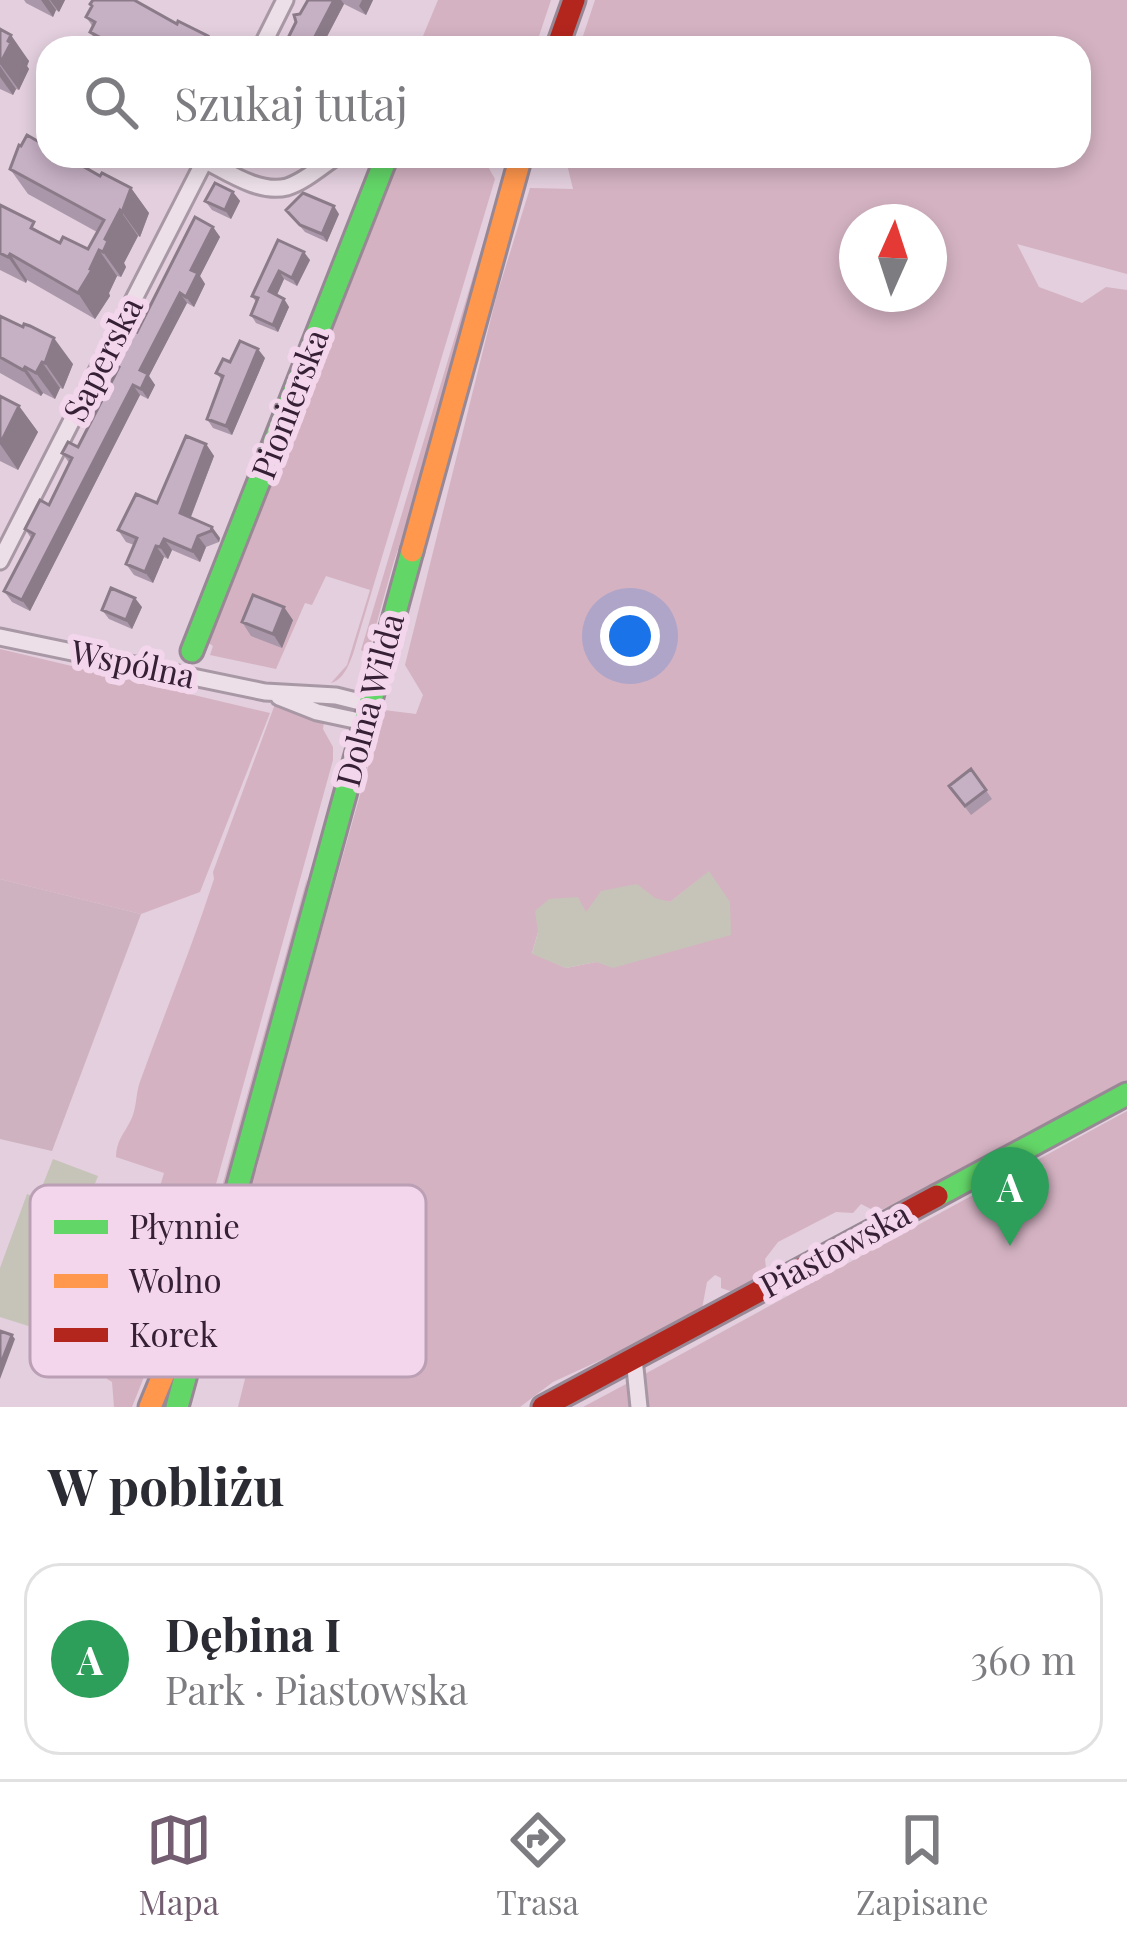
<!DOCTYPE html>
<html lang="pl">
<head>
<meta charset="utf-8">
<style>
	body { margin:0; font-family:"Playfair Display",serif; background:#f7f7f7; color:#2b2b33 }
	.compass { position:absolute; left:839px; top:204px; width:108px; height:108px; border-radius:50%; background:#fff; box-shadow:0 6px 18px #0003; rotate:3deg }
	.you { position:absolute; left:630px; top:636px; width:42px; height:42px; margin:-30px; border:9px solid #fff; border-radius:50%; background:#1a73e8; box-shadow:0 0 0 18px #1a73e833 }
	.badge { display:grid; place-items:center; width:78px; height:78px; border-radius:50%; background:#735d71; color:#fff; font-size:39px; font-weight:700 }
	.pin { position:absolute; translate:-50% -99px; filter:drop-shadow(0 3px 6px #0008) }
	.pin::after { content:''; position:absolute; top:63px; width:42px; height:36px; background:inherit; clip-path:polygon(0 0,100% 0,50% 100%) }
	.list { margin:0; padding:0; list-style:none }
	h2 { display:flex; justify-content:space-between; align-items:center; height:156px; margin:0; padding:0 48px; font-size:51px }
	h2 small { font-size:39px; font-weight:400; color:#7c7c81 }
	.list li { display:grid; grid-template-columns:78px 1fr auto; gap:36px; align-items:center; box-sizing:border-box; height:192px; margin:0 24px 24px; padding:0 24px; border:3px solid #e1e1e2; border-radius:36px }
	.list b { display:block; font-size:45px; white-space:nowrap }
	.list p { margin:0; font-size:39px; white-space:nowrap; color:#7c7c81 }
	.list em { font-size:39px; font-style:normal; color:#7c7c81 }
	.icon { flex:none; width:66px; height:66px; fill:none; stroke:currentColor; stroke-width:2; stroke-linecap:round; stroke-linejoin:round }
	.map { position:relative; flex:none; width:1127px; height:1407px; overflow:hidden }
	.search { position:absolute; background:#fff; box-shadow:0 6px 18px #0003; left:36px; right:36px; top:36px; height:132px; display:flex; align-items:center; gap:30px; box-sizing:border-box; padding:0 42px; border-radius:36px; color:#7c7c81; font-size:45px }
	.sheet { height:372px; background:#fff }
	nav { display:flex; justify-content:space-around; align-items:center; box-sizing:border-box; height:168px; border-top:3px solid #e1e1e2; background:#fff; font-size:33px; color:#7c7c81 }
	nav a { display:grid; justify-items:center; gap:6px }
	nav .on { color:#735d71 }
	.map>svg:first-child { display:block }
	.green { fill:#d4b2c2; fill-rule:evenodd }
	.cemetery { fill:#cfb2bf }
	.water { fill:#c6c4b8 }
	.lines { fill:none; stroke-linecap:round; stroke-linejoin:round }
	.street-casing { stroke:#a898a5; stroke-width:21 }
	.fast-casing { stroke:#988895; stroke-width:27 }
	.slow-casing { stroke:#988895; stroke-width:27 }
	.jam-casing { stroke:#988895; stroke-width:27 }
	.street { stroke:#ecdfe8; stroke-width:15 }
	.fast { stroke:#63d668; stroke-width:21 }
	.slow { stroke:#ff974d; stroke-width:21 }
	.jam { stroke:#b3261e; stroke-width:21 }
	.wall { fill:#aa97a9 }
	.shaded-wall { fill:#8b7b89 }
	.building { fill:#c6b0c4; stroke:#8b7b89; stroke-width:3 }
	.labels { text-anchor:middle; stroke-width:12; stroke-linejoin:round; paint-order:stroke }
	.street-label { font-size:33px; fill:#362036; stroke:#f3d6ec }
	.key { fill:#f3d6ec; stroke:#ba9fb5; stroke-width:3 }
	.key-label { font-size:33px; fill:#362036 }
</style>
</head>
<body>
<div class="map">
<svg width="1127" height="1407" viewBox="0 0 1127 1407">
	<rect width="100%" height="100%" fill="#e3cfde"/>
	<!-- green -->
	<path class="green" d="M438,0h113l-16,48h-117z
		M595,0h532v274l-110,-30 22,43 43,16 24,-16 21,3v791l-200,110 -44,18h-12l-10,-5 -8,9 -17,-1 -58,30 -13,17 2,18 -31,16 -15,-5v-10l-6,-3 -8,7 -6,32 -148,68 -33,25h-282l8,-32 -18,-26 -9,-64 26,-91 12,-26 13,-54 114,-404 32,4 7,-19 -18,-30 91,-367 34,-110 43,1 -8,-33h514v-108h-500zM857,222h72v72h-72zM708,872l-112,90 -30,6 -34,-15 6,-21c36,-15 93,-40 132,-30z
		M394,156h88l13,23 -142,475c-4,11 -10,26 -22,29l16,-18 23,-75 -44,-14 -14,29 -7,-2 -29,66 -66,-14 3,-9 -9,-6 111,-272z
		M508,160l3,4 -88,313 -29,84 -26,93 -7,-4z
		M0,649l270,64 -70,179 -59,22 -141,-35z
		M275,704l49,18 -1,7 10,18v13l-128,464 -73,183h-18l-2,-25 -5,-3 7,-21 7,1 28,-88 -18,-6 17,-57 -6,-3 14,-5 8,-27 -48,-16c1,-20 10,-24 17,-42 4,-12 3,-24 8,-36 24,-67 51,-132 73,-200l-1,-7z
		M307,878l-2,27 -71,260 -49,139 -43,103h-2l78,-206z
		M1127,1111v296h-544l45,-24 4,3 11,-11z"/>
	<!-- cemetery -->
	<path class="cemetery" d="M0,879l141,35 -89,237 -52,-12z"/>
	<!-- water -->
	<path class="water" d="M709,871l21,31 1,33 -118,33 -17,-6 -30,6 -34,-14 6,-22 -3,-21 14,-12 29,-2 8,15 15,-21 36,-7 18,14 15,4z
		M53,1159l45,17 -13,33 -45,-17z
		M27,1194l56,21 -14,40 -9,-1 7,5 -26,71 -41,-13v-49z"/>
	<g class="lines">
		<!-- street casing -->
		<g class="street-casing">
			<path id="street" d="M261,48l24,-48
				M204,160c24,12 55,34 83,27 17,-5 35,-21 50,-31
				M0,561l207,-405
				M0,637l265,55 71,4 32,8
				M279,697l38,15 47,10
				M634,1358l5,49"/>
		</g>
		<!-- fast casing -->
		<g class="fast-casing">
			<path id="fast" d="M192,651l195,-495
				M937,1196l190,-102
				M177,1407l235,-856"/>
		</g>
		<!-- slow casing -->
		<g class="slow-casing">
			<path id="slow" d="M412,551l109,-395
				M150,1407l49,-119"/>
		</g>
		<!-- jam casing -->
		<g class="jam-casing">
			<path id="jam" d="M557,48l17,-48
				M543,1407l394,-211"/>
		</g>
		<!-- street -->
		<use href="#street" class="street"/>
		<!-- fast -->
		<use href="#fast" class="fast"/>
		<!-- slow -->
		<use href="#slow" class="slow"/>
		<!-- jam -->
		<use href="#jam" class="jam"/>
	</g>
	<!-- wall -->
	<path class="wall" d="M24,0h41l-6,12 -3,-2 -3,7 -27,-14z
		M308,0h65l-7,15 -22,-11 -23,44h-38z
		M90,4l126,44h-115l-11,-16 3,-5 -7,-10 6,-10z
		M0,29l29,32 -2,5 2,3 -10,21 -3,-1 -3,6 -13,-6z
		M149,156h31l-8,12z
		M10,169l90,7 31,12 18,25 -9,24 -2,-1 -14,27 2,4 -5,10 -4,-1 -8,17 1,3 -15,23 -68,-39 -1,3 -26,-13v-65l42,28 18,10 28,6 9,-17 -69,-38z
		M233,192l7,9 -9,18 -19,-9 -7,-9z
		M286,210l53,4 -12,28 -22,-10z
		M213,227l7,10 -20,39 5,8 -11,23 -7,-4 -38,73 6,9 -7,14 -8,-4 -110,216 -18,-9 -8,-11 27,-53 -6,-9 24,-24 21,-41 -8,-11 16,-6 39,-75 -7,-10 27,-30z
		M278,240l32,20 -13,26 -13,-7 -7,16 7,4 5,8 -11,25 -22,-9 -5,-8 5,-13 -4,-6z
		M0,316l73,48 -10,25 -3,-1 -5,11 -12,-6 -2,3 -41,-23z
		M265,358l-33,77 -19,-7 -6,-9 15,-39 -6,-7 14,-11z
		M0,396l19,10 19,26 -20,38 -18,-9z
		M206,444l8,12 -23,61 21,10 8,11 -1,4 -13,5 -6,15 -28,-12 -4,9 -4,-2 -11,26 -19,-8 -8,-11 8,-19 -8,-3 -8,-12 39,-27z
		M142,607l-10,22 -23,-10 -7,-9z
		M293,620l-11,28 -31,-12 -9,-14z
		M971,769l21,30 -21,16 -22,-29z"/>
	<!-- shaded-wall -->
	<path class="shaded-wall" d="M41,0h8l7,10 -3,7z
		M50,0h15l-6,12z
		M334,0h7l3,4 -23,44h-12z
		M362,0h11l-7,15 -7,-9z
		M11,35l18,26 -2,5 2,3 -10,21 -19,-26z
		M208,36l8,12h-13z
		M126,38l7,10h-11z
		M0,66l16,23 -3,6 -13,-18z
		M164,156h16l-8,12z
		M131,188l18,25 -9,24 -18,-25z
		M233,192l7,9 -9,18 -6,-9z
		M334,206l5,8 -12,28 -5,-8z
		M120,210l18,26 -14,27 2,4 -5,10 -18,-25 2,-13z
		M213,227l7,10 -20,39 5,8 -11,23 -8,-10 5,-27z
		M99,250l18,26 -8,17 1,3 -15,23 -17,-26z
		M304,252l6,8 -13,26 -5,-8z
		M10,254l17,26 -1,3 -18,-26z
		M279,271l5,8 -9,20 -6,-8z
		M180,293l7,10 -38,73 6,9 -7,14 -7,-10 -1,-19z
		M284,299l5,8 -11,25 -5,-7z
		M54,338l19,26 -10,25 -18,-26z
		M258,349l7,9 -33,77 -6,-9z
		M42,362l18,26 -5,11 -19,-26z
		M25,367l18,26 -2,3 -18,-26z
		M133,385l7,10 -110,216 -8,-11z
		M19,406l19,26 -20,38 -18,-26z
		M206,444l8,12 -26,68 -8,-11z
		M212,527l8,11 -1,4 -8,-11z
		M198,536l8,11 -6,15 -8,-11z
		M164,539l8,11 -4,9 -8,-12z
		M156,546l8,11 -11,26 -8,-11z
		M135,598l7,9 -10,22 -6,-9z
		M284,607l9,13 -11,28 -9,-14z
		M12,1335l3,4 -15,40v-13z"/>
	<!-- building -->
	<path class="building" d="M93,0h41l43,24 1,-3 30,15 -5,12h-57l-20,-10 -6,10 -30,-16 5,-10 -9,-5 6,-11 -2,-2z
		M308,0h26l-25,48h-26l13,-26 -2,-7 6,-1z
		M0,29l11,6 -3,6 3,2 -11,21z
		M27,135l21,12v9h17l35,20 2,-3 29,15 -9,24 -2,-2 -15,29 3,2 -5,11 -4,-2 -9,19 2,1 -14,23 -68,-39 -2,3 -8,-4v-48l34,17 -3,6 29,15 3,-6 25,12 16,-29 -94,-51 9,-24 2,1z
		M215,183l18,9 -8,18 -20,-9z
		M303,193l31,13 -12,28 -22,-9 -14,-15z
		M195,217l18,10 -22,43 7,3 -12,24 -6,-4 -40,77 8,4 -7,15 -8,-4 -111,215 -18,-9 30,-57 -9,-5 15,-29 9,5 23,-47 -10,-5 6,-11 10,5 41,-80 -9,-5 18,-34 9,4z
		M278,240l26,12 -12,26 -13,-7 -10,20 15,8 -11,26 -22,-10 7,-17 -6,-2z
		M0,316l23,11 1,-3 6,2 24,12 -9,25 -3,-1 -6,11 -11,-6 -2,3 -23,-13z
		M240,341l18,8 -32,77 -19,-7 16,-43 -7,-3 7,-14 7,3z
		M0,396l19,10 -19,38z
		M186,436l20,8 -26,69 32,14 -1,4 -13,5 -6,15 -28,-12 -4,8 -4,-1 -11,26 -19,-8 11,-26 -19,-8 18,-36 21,9z
		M111,588l24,10 -9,22 -24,-10z
		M253,595l31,12 -11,27 -31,-12z
		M971,769l15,21 -21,16 -16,-20z
		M0,1331l12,4 -12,31z"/>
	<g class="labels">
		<!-- street labels -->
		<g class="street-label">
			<text transform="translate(103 359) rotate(-63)" y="12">Saperska</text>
			<text transform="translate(290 404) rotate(-69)" y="12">Pionierska</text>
			<text transform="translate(133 664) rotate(12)" y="12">Wspólna</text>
			<text transform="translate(370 700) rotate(-75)" y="12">Dolna Wilda</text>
			<text transform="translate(835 1250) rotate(-28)" y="12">Piastowska</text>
		</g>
	</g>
	<!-- legend -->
	<rect x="30" y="1185" width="396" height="192" rx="18" class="key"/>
	<rect x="54" y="1220" width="54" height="14" fill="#63d668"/>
	<rect x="54" y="1274" width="54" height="14" fill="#ff974d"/>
	<rect x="54" y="1328" width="54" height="14" fill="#b3261e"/>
	<g class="key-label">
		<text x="129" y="1239">Płynnie</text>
		<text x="129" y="1293">Wolno</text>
		<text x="129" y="1347">Korek</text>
	</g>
</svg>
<svg class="compass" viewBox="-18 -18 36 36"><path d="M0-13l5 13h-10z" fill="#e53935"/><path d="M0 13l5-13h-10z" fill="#7c7c81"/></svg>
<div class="you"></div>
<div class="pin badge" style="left:1010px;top:1246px;background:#2e9e5b">A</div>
<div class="search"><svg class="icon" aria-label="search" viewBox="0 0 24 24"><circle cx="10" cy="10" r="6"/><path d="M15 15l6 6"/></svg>Szukaj tutaj</div>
</div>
<section class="sheet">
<h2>W pobliżu<small></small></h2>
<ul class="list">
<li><span class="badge" style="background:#2e9e5b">A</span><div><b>Dębina I</b><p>Park · Piastowska</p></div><em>360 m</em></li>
</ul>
</section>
<nav>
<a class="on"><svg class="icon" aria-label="map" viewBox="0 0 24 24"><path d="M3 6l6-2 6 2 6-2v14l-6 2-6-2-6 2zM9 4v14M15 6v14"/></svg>Mapa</a>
<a><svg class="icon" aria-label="directions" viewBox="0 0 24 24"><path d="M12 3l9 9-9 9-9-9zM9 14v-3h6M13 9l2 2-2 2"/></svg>Trasa</a>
<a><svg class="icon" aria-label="saved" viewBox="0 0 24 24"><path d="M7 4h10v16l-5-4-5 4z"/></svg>Zapisane</a>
</nav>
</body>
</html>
